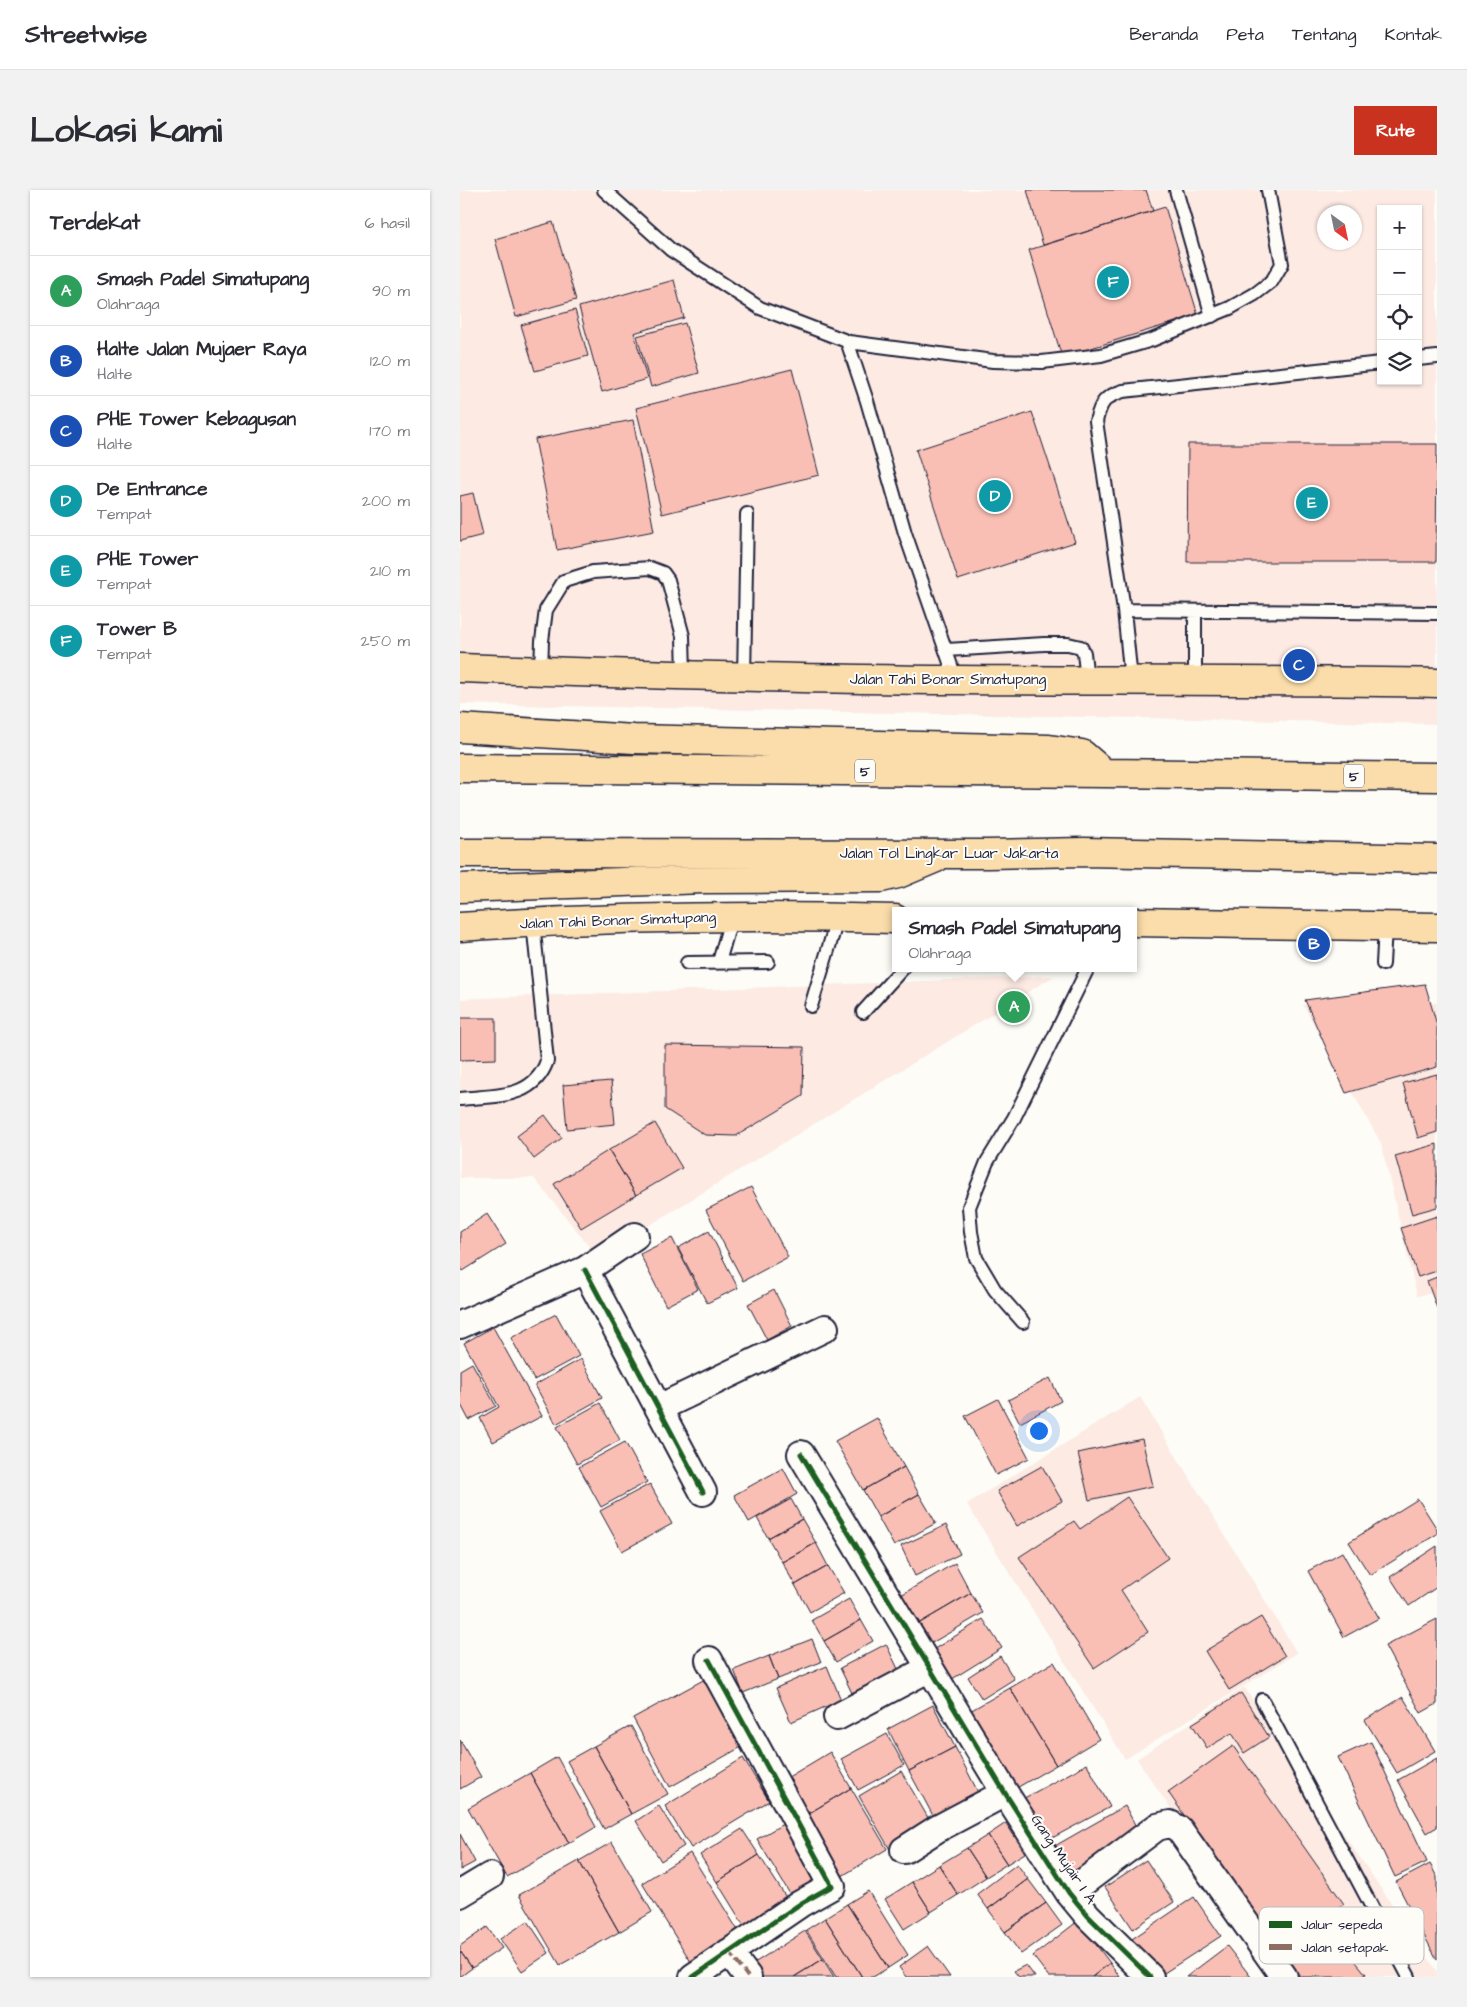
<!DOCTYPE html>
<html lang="id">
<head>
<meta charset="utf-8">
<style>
	body { margin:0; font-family:"Architects Daughter",sans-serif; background:#f2f2f3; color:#2b2b33 }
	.controls { position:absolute; right:15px; top:15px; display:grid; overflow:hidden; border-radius:0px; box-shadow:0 1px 4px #0004 }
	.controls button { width:45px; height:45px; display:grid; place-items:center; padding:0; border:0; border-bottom:1px solid #e1e1e2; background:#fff; color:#2b2b33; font:25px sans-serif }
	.compass { position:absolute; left:857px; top:15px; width:45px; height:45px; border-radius:50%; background:#fff; box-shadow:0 1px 4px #0004; rotate:147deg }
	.you { position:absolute; left:578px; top:1240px; width:18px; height:18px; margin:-12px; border:4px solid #fff; border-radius:50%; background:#1a73e8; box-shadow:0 0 0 8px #1a73e833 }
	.badge { display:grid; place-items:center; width:32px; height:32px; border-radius:50%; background:#c8321e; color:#fff; font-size:16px; font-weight:700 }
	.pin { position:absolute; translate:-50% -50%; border:2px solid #fff; box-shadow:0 1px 5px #0006 }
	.popup { position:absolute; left:432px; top:717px; width:245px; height:65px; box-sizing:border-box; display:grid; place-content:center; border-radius:0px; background:#fff; filter:drop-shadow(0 1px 4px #0005); font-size:16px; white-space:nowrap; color:#7c7c81 }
	.popup b { font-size:19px; color:#2b2b33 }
	.popup::after { content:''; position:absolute; left:50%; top:100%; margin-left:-10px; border:10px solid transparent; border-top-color:#fff }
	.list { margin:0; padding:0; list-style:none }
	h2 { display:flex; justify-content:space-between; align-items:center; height:65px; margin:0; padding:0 20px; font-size:21px }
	h2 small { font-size:16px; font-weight:400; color:#7c7c81 }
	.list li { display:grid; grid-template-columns:32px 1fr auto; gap:15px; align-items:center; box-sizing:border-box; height:70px; padding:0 20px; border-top:1px solid #e1e1e2 }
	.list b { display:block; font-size:19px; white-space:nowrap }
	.list p { margin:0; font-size:16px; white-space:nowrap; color:#7c7c81 }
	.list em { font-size:16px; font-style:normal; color:#7c7c81 }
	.icon { flex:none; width:28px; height:28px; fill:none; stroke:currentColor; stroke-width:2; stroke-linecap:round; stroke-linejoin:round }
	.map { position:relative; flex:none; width:977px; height:1787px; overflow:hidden; border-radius:0px }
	header { display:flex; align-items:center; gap:30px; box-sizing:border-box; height:70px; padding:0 25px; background:#fff; border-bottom:1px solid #e1e1e2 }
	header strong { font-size:24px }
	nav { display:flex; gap:28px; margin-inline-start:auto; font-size:18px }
	.intro { display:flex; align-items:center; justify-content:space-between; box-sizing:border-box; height:120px; padding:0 30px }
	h1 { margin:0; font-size:35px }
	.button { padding:12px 22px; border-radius:0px; background:#c8321e; color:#fff; font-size:18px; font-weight:700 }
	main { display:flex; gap:30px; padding:0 30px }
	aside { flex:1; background:#fff; border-radius:0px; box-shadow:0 1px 4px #0004 }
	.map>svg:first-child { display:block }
	.built { fill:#fceae3; fill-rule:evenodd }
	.building { fill:#fabfb4; stroke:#22223b }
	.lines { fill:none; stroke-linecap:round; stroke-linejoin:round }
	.lane-casing { stroke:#22223b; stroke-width:16 }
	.street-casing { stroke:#22223b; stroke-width:30 }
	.highway-casing { stroke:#22223b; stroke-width:31 }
	.lane { stroke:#fdfcf7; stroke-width:12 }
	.street { stroke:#fdfcf7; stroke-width:26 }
	.highway { stroke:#fbddab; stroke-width:28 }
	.quiet { stroke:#8d6e63; stroke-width:4; stroke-dasharray:8 4; stroke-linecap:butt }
	.cycleway-casing { stroke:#fdfcf7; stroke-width:8 }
	.cycleway { stroke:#1b5e20; stroke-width:5 }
	.labels { text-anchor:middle; stroke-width:4; stroke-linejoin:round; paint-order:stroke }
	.shield { fill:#fdfcf7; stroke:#646373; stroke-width:1 }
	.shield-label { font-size:14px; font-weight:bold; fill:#22223b }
	.street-label { font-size:15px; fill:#22223b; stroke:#fdfcf7 }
	.key { fill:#fdfcf7; stroke:#bbbbbf; stroke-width:1 }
	.key-label { font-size:14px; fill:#22223b }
</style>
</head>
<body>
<header>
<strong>Streetwise</strong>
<nav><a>Beranda</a><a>Peta</a><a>Tentang</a><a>Kontak</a></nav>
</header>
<div class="intro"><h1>Lokasi kami</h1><a class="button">Rute</a></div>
<main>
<aside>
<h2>Terdekat<small>6 hasil</small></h2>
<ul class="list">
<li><span class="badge" style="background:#2e9e5b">A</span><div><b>Smash Padel Simatupang</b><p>Olahraga</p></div><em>90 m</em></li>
<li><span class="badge" style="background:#1a4fb4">B</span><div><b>Halte Jalan Mujaer Raya</b><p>Halte</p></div><em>120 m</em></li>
<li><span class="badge" style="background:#1a4fb4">C</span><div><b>PHE Tower Kebagusan</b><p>Halte</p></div><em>170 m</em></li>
<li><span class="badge" style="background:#0f9aa8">D</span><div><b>De Entrance</b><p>Tempat</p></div><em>200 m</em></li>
<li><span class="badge" style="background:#0f9aa8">E</span><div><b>PHE Tower</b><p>Tempat</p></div><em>210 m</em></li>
<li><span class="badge" style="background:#0f9aa8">F</span><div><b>Tower B</b><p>Tempat</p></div><em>250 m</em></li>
</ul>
</aside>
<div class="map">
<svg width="977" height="1787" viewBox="0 0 977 1787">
	<rect width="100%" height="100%" fill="#fdfcf7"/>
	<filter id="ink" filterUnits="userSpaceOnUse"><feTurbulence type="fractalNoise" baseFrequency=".02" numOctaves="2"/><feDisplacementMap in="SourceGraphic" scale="10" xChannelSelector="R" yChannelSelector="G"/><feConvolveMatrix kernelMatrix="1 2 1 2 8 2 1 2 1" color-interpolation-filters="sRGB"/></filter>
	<g filter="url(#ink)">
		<!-- built -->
		<path class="built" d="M0,0h977v534l-977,-20zM921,19h37v172h-37zM864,22h30v30h-30z
			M594,786l-456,281 -64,-79h-74v-179z
			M977,813v289l-20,4 -36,-153 -78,-138z
			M680,1207l157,256 -172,106 -158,-255z
			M784,1497l193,284v6h-152l-148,-218z"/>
		<!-- building -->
		<path class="building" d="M567,0h119l7,21 -110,34z
			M705,17l33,108 -136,42 -33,-107z
			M93,32l23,78 -60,17 -21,-78z
			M214,90l10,38 -50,15 13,46 -45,13 -23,-85z
			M115,120l13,46 -53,15 -14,-46z
			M225,133l14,50 -48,14 -14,-51z
			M332,179l27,106 -157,39 -26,-106z
			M572,222l43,130 -117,38 -42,-130z
			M173,230l21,111 -97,19 -22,-111z
			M728,254h249l-1,118h-249z
			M13,303l10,42 -23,6v-45z
			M965,794l12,41v42l-91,26 -41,-93z
			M0,828h36v41l-36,1z
			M205,855l139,2 -1,49 -67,40 -31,-1 -40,-26z
			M977,884v58l-19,6 -15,-55z
			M151,891l4,43 -48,5 -4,-44z
			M85,925l17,23 -28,21 -17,-23z
			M195,933l27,45 -46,27 -27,-45z
			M977,954v63l-25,7 -17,-58z
			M149,960l27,45 -55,33 -27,-44z
			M291,997l37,70 -45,24 -37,-71z
			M27,1024l19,30 -43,27 -3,-5v-34z
			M977,1026v55l-19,6 -17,-49z
			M249,1041l29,57 -31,15 -29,-55z
			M212,1048l26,51 -32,17 -26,-52z
			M977,1087v31l-10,-27z
			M314,1100l18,36 -25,14 -19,-36z
			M96,1124l23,42 -45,24 -23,-42z
			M33,1137l49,89 -49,26 -13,-24 19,-11 -35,-64z
			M121,1169l21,39 -46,26 -21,-39z
			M12,1173l24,43 -27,14 -9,-17v-33z
			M590,1188l11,23 -41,22 -12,-23z
			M538,1209l31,59 -33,17 -31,-59z
			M140,1213l20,37 -43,24 -20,-37z
			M417,1228l27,49 -41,23 -28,-49z
			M682,1249l11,47 -64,14 -11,-47z
			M165,1252l22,40 -46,25 -22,-40z
			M582,1276l20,35 -45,25 -20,-35z
			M444,1277l15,27 -41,23 -15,-27z
			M323,1278l14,26 -48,28 -15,-27z
			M190,1294l22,40 -50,27 -22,-40z
			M459,1304l17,29 -42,23 -16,-29z
			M667,1307l41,61 -47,32 27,42 -54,36 -75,-111 55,-36 6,8z
			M331,1309l11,20 -34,19 -11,-20z
			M958,1309l19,30v5l-67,41 -21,-33z
			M342,1329l14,24 -34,19 -14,-24z
			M486,1335l14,29 -45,22 -14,-30z
			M356,1353l12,23 -33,19 -13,-23z
			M977,1356v41l-28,19 -19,-29z
			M882,1362l37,66 -35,19 -36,-66z
			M495,1373l16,30 -53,31 -17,-29z
			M368,1376l16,27 -34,19 -15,-27z
			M511,1403l12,20 -53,31 -12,-20z
			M389,1409l12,21 -37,21 -12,-21z
			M801,1427l24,39 -56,34 -24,-39z
			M523,1429l19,29 -53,33 -18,-30z
			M977,1429v85l-16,9 -36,-67z
			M401,1430l12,21 -37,21 -12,-21z
			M352,1449l9,23 -43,17 -9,-23z
			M426,1454l12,25 -46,24 -12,-25z
			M309,1466l9,23 -35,14 -9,-23z
			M540,1466l14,23 -32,20 -14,-22z
			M594,1472l45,77 -43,26 -46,-77z
			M367,1476l14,34 -50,22 -15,-34z
			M247,1488l36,68 -73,41 -37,-69z
			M550,1498l46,77 -48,28 -45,-78z
			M781,1503l28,44 -25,16 -12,-20 -25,15 -15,-24z
			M943,1507l32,54 -38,22 -32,-53z
			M473,1515l22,42 -46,24 -21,-42z
			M171,1536l37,68 -37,20 -37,-68z
			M427,1544l17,31 -46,25 -17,-31z
			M0,1550l21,37 -21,12z
			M911,1552l56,120 -32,15 -57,-120z
			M134,1556l37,68 -27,15 -37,-68z
			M773,1556l111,158 -66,46 -110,-158z
			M495,1557l28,55 -45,23 -29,-54z
			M370,1562l21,36 -50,30 -21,-36z
			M97,1567l39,70 -27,16 -39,-70z
			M283,1568l26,43 -78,47 -26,-42z
			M977,1568v69l-10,6 -29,-53z
			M627,1574l23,43 -71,38 -22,-43z
			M441,1581l33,57 -42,25 -33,-57z
			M70,1583l39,70 -62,34 -39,-69z
			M391,1598l36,61 -50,30 -36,-61z
			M199,1616l25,40 -23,15 -25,-40z
			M665,1616l15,28 -71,40 -16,-27z
			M546,1633l19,30 -18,11 -19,-29z
			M323,1634l36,60 -26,15 -36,-60z
			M282,1639l17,26 -42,27 -17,-27z
			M0,1644l15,28 -15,8z
			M528,1645l19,29 -21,13 -19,-29z
			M152,1652l40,70 -33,20 -40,-71z
			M507,1658l19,29 -28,18 -19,-30z
			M230,1663l54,87 -48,30 -54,-87z
			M299,1665l30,47 -43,27 -29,-47z
			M686,1670l28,42 -41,27 -28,-42z
			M119,1671l40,71 -59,33 -41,-70z
			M557,1674l11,15 -40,30 -11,-15z
			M970,1674l7,13v83l-41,-78z
			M479,1675l19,30 -27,17 -19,-30z
			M568,1689l18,24 -41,29 -17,-23z
			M452,1692l19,30 -27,17 -19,-30z
			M408,1701l40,64 -20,13 -41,-64z
			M734,1707l27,39 -63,41 -26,-38z
			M586,1713l16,22 -41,29 -16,-22z
			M387,1714l41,64 -15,9h-11l-37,-59z
			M365,1728l37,59h-26l-30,-47z
			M68,1731l21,32 -27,18 -22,-32z
			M618,1731l32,42 -18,14h-43l-16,-21z
			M27,1737l15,21 -30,20 -12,-17v-5z
			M345,1741l18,28 -29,18h-35l-8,-12z
			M870,1741l36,43 -4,3h-61l-11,-13z
			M468,1756l22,31h-44l-7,-10z
			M767,1756l24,31h-65z
			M0,1761l12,17 -12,9z
			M363,1769l11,18h-40z
			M650,1773l10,14h-28z
			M566,1775l9,12h-16l-5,-6z"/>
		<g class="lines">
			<!-- lane casing -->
			<g class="lane-casing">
				<path id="lane" d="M144,0l67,60 89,58 89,34 144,19 49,1 59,-7 51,-15 78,-32 25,-14 17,-13 10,-17 -14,-74
					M716,0l36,126
					M387,151l20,60 38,132 51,147
					M958,169l19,-2
					M664,420l313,3
					M735,421v69
					M487,460l97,-6h24l13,3 3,6 3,27
					M81,481l1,-30 4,-31 18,-29 29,-9 57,-4 13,5 5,7 15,56 1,39
					M284,487l3,-163
					M671,490l-7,-70 -28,-189c5,-19 8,-24 27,-30l258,-28
					M259,772l13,-46
					M227,773l81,-1
					M923,774l2,-38
					M351,816l27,-89
					M403,822l40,-44
					M0,909c35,-4 73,1 87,-38l-14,-139
					M563,1132l-28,-32 -19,-32 -5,-26 -2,-25 18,-45 27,-44 74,-150
					M802,1510l147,277"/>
			</g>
			<!-- street casing -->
			<g class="street-casing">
				<path id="street" d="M125,1080l118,222
					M0,1135l125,-55 50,-34
					M199,1218l166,-80
					M341,1264l204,339 64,100 19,23 62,61
					M377,1527l93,-49
					M444,1660l33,-21 68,-36
					M609,1703l88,-66 13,-3 9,5 105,148
					M0,1704l30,-18
					M269,1762l19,25
					M233,1787l107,-73 32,-18 -123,-226"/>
			</g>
			<!-- highway casing -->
			<g class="highway-casing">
				<path id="highway" d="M0,478c165,6 330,11 496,12 160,1 321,0 481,3
					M0,538l174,11 415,10 33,5 22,19
					M0,578l644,5 333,4
					M0,663l528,1 96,-2 353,7
					M0,698l244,-9 177,-1 17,-4 38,-16
					M673,732l304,5
					M0,737c145,-10 290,-12 435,-8"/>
			</g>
			<!-- lane -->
			<use href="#lane" class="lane"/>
			<!-- street -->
			<use href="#street" class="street"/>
			<!-- highway -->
			<use href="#highway" class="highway"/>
			<!-- quiet -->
			<path class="quiet" d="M269,1762l19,25"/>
			<!-- cycleway casing -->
			<g class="cycleway-casing">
				<path id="cycleway" d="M125,1080l118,222
					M341,1264l204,339 64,100 19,23 62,61
					M233,1787l107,-73 32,-18 -123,-226"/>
			</g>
			<!-- cycleway -->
			<use href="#cycleway" class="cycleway"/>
		</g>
	</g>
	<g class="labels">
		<!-- shield labels -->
		<g class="shield">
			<rect x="395" y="569.5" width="20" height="23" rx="4"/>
			<rect x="884" y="574.5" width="20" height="23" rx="4"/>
		</g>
		<g class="shield-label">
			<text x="405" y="586">5</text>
			<text x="894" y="591">5</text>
		</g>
		<!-- street labels -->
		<g class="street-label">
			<text x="488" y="494">Jalan Tahi Bonar Simatupang</text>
			<text x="489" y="668">Jalan Tol Lingkar Luar Jakarta</text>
			<text transform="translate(158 730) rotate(-2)" y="5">Jalan Tahi Bonar Simatupang</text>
			<text transform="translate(604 1669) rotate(56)" y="5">Gang Mujair I A</text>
		</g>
	</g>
	<!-- legend -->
	<rect x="799" y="1717" width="165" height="57" rx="8" class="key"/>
	<rect x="809" y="1731" width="23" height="7" fill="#1b5e20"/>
	<rect x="809" y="1754" width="23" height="6" fill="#8d6e63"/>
	<g class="key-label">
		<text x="841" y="1739">Jalur sepeda</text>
		<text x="841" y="1762">Jalan setapak</text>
	</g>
</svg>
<div class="controls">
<button>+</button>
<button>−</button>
<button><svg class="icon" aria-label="locate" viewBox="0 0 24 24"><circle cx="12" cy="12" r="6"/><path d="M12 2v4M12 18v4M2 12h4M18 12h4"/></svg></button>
<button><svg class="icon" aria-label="layers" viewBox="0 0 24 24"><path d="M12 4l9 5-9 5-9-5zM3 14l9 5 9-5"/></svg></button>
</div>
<svg class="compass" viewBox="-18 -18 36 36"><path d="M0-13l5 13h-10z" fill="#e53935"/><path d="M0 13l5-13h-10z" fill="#7c7c81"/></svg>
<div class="you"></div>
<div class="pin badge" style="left:554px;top:817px;background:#2e9e5b">A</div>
<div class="popup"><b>Smash Padel Simatupang</b>Olahraga</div>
<div class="pin badge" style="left:854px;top:754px;background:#1a4fb4">B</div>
<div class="pin badge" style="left:839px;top:475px;background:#1a4fb4">C</div>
<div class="pin badge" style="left:535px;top:306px;background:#0f9aa8">D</div>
<div class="pin badge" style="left:852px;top:313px;background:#0f9aa8">E</div>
<div class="pin badge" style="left:653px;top:92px;background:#0f9aa8">F</div>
</div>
</main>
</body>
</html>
